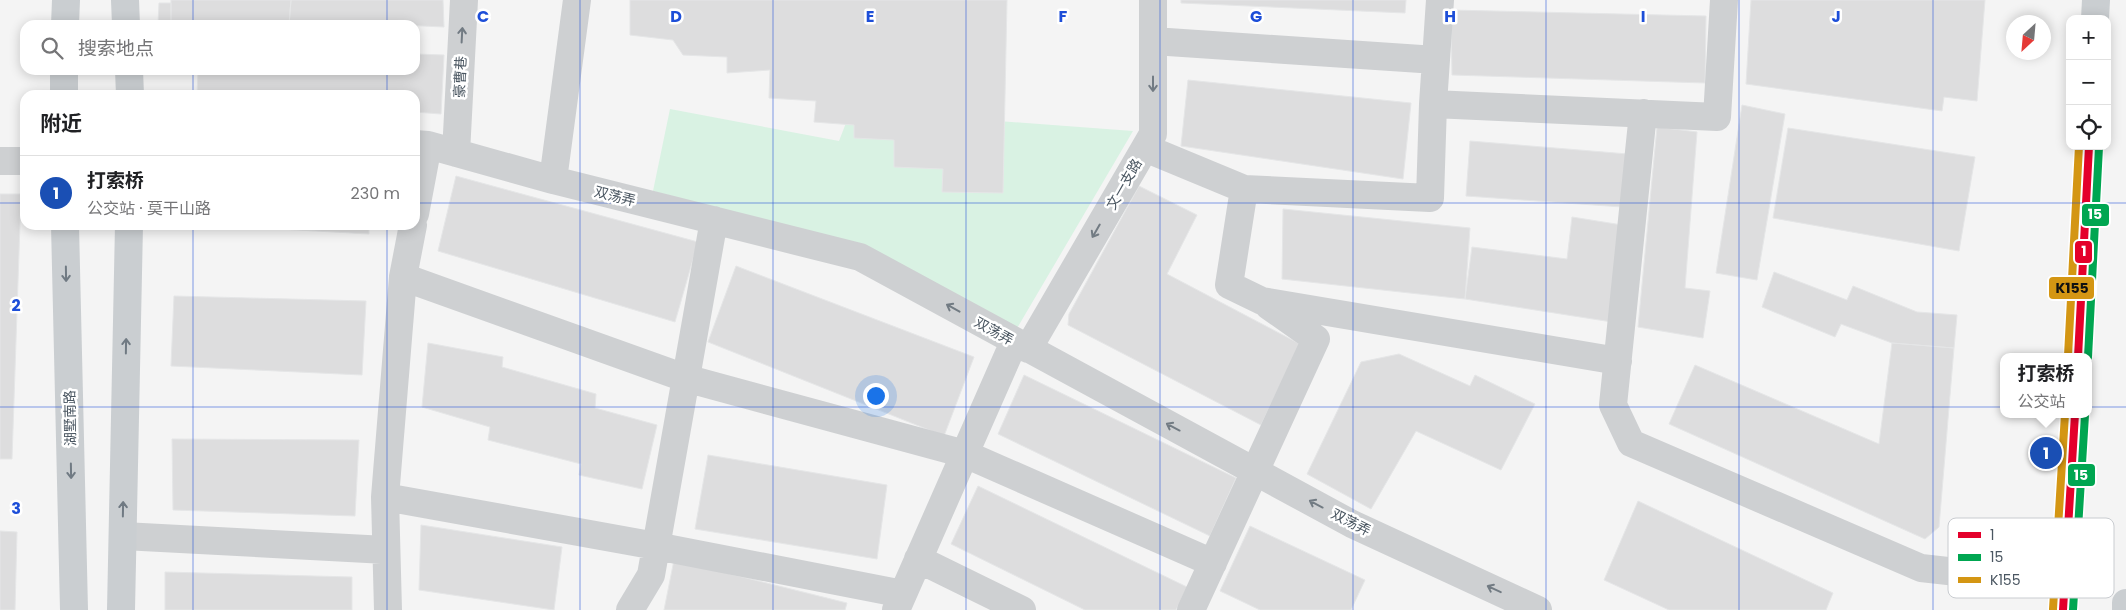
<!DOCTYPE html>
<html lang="zh">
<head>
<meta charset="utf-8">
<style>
	body { margin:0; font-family:Poppins,"Noto Sans SC",sans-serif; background:#f6f6f6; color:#202124 }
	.controls { position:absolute; right:15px; top:15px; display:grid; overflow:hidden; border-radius:10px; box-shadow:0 2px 12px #0003 }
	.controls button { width:45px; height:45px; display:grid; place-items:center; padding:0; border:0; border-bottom:1px solid #e0e0e0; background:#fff; color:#202124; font:25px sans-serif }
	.compass { position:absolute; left:2006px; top:15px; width:45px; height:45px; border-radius:50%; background:#fff; box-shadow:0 2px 12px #0003; rotate:206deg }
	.you { position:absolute; left:875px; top:395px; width:18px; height:18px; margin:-12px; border:4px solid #fff; border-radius:50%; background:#1a73e8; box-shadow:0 0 0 8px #1a73e833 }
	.badge { display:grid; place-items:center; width:32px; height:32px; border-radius:50%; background:#1a73e8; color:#fff; font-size:16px; font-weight:700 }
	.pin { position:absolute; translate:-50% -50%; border:2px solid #fff; box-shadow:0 1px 5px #0006 }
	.popup { position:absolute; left:2000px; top:353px; width:92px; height:65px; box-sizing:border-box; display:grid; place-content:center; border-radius:10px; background:#fff; filter:drop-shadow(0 1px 4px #0005); font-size:16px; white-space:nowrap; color:#757577 }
	.popup b { font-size:19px; color:#202124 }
	.popup::after { content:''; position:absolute; left:50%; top:100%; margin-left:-10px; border:10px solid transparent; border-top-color:#fff }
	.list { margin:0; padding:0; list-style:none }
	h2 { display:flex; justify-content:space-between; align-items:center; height:65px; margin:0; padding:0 20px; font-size:21px }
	h2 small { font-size:16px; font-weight:400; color:#757577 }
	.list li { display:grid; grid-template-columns:32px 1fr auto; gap:15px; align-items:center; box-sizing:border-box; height:75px; padding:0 20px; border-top:1px solid #e0e0e0 }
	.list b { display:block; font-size:19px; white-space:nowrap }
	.list p { margin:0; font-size:16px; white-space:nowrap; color:#757577 }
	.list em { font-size:16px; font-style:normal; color:#757577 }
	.icon { flex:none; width:28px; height:28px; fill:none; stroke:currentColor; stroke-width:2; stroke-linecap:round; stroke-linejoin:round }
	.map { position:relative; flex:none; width:2126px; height:610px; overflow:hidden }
	.search { position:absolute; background:#fff; box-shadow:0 2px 12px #0003; left:20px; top:20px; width:400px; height:55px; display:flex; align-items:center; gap:12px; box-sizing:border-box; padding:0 18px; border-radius:15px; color:#757577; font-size:19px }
	.panel { position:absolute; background:#fff; box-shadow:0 2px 12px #0003; left:20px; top:90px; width:400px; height:140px; border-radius:15px }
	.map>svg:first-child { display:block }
	.green { fill:#d9f2e3 }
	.building { fill:#ddddde; stroke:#e5e6e7 }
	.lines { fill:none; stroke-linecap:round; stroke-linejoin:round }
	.minor { stroke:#ced0d2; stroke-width:28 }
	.major { stroke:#caced1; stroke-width:28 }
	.bus-1-casing { stroke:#fff; stroke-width:11 }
	.bus-2-casing { stroke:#fff; stroke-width:11 }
	.bus-3-casing { stroke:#fff; stroke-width:11 }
	.bus-1 { stroke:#e4002b; stroke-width:8 }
	.bus-2 { stroke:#00a651; stroke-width:8 }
	.bus-3 { stroke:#d49613; stroke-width:8 }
	.oneway { stroke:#727b83 }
	.oneway2 { stroke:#707a83 }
	.grid { fill:none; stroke:#1d4ed8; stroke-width:1; stroke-opacity:0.55 }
	.labels { text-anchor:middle; stroke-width:5; stroke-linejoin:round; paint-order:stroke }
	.street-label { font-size:14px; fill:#4a5661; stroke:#fff }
	.key { fill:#fff; stroke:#c9ccd0; stroke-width:1 }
	.key-label { font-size:14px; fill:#4a5661 }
	.grid-label { font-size:16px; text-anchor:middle; font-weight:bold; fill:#1d4ed8; stroke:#fff; stroke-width:5; stroke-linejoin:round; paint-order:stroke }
	.line-badge { stroke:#fff; stroke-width:2 }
	.badge-label { font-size:14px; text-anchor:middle; font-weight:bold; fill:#fff }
	.pale-badge-label { font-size:14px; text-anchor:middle; font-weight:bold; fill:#111 }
</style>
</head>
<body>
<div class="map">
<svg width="2126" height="610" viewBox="0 0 2126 610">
	<rect width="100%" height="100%" fill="#f4f4f4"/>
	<!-- green -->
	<path class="green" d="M670,109l169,32 12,-31 282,21 -124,211 -143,-94 -213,-57z"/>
	<!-- building -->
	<path class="building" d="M171,0h120l-2,25h-118z
		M291,0h152l1,27 -103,-5v3h-52z
		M630,0h377l-4,193 -61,-1 1,-23 -49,-2v-27l-40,-2v-13l-40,-3 2,-21 -47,-3 1,-28 -43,3v-16l-44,-2 -10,-15 -43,-5z
		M1181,0h225l-1,13 -224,-10z
		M1751,0h234l-8,101 -33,-4 -2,14 -196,-27z
		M159,3h12v22h-13z
		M1451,10l255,6 -1,67 -253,-8z
		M415,54l29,1 -3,59 -26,-2v-17h-218l1,-24 -11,-1h228z
		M1188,80l223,23 -8,76 -222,-33z
		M1742,105l43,9 -28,166 -41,-7z
		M1657,127l40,5 -12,156 25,3 -7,47 -65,-11z
		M1788,128l187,29 -16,94 -186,-33z
		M1470,141l158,13 -6,53 -156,-11z
		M456,176l242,66 -23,80 -237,-71z
		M1139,186l58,29 -30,59 133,70 -39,81 -193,-100 1,-11z
		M0,194h21l-9,265h-12z
		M1283,209l187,19 -5,71 -183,-20z
		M1572,217l50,8 -10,97 -147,-23 7,-52 95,12z
		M208,225h161v9z
		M736,266l238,91 -30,79 -236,-94z
		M1774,272l73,28 6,-14 64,26 40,3 -3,33 -62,-5 -51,-19 -6,13 -73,-30z
		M174,296l192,5 -4,74 -191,-9z
		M428,343l75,14 -1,10 94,27 -1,14 62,17 -15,64 -63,-14 2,-11 -93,-24 2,-13 -68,-20z
		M1892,343l62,5 -15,179 -14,12 -256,-115 26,-59 184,79z
		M1399,354l71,32 5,-11 60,29 -34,66 -85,-39 -45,78 -64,-35 54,-112z
		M1024,375l212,103 -26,58 -212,-102z
		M172,439l187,1 -4,76 -182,-6z
		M708,455l179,30 -10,74 -182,-30z
		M978,486l209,101 -11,23h-91l-134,-66z
		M1638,501l195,92 -7,17h-157l-65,-30z
		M421,525l141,22 -8,63 -135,-20z
		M1250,526l115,54 -14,30h-91l-40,-19z
		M0,531l17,1 -2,78h-15z
		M674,560l173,43 -2,7h-181z
		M165,572l187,5v33h-187z"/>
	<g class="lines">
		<!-- minor -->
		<path class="minor" d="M1440,0l-7,104 -3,94 -186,-9 -15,96 33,16 356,60
			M1153,41l283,19
			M1433,104l284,13 7,-117
			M1643,113l-30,292 18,38 290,125 143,16
			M415,144l13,1 125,35 307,77 492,267 186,86
			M1145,148l99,41
			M456,153l8,-153
			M0,161h25
			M553,180l24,-180
			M415,214l13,-69
			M403,277l282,101 280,76 248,109
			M1028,349l125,-215v-134
			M385,497l271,49 247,48
			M123,536l263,14
			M918,559l104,51
			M388,610l-3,-113 18,-220 10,-52
			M630,610l21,-35 63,-355
			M896,610l118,-268
			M1191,610l125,-271 -47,-33"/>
		<!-- major -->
		<path class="major" d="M125,0l1,25
			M2095,19l1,-19
			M65,25l1,-25
			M129,70l1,25
			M64,95v-25
			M65,225l9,385
			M2078,357l11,-211
			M121,610l8,-385
			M2063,610l12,-196
			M2126,610v-7"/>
		<!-- bus-1 casing -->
		<g class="bus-1-casing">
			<path id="bus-1" d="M2078,357l11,-211
				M2063,610l12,-196"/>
		</g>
		<!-- bus-2 casing -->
		<g class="bus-2-casing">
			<path id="bus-2" d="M2088,357l11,-210
				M2073,610l12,-195"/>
		</g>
		<!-- bus-3 casing -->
		<g class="bus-3-casing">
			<path id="bus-3" d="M2068,356l11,-210
				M2053,609l12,-195"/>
		</g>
		<!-- bus-1 -->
		<use href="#bus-1" class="bus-1"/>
		<!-- bus-2 -->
		<use href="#bus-2" class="bus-2"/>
		<!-- bus-3 -->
		<use href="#bus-3" class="bus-3"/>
	</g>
	<!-- one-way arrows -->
	<defs><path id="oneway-shaft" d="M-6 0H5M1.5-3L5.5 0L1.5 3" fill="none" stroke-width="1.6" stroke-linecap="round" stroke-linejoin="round" transform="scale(1.25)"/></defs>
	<g class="oneway">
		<use href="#oneway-shaft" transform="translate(462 35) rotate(-87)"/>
		<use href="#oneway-shaft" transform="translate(1153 84) rotate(90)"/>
		<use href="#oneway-shaft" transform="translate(1096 231) rotate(120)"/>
		<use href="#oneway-shaft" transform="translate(953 308) rotate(-151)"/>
		<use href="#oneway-shaft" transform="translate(1173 427) rotate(-152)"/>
		<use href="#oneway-shaft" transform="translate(1316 504) rotate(-152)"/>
		<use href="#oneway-shaft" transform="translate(1494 589) rotate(-155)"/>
	</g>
	<g class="oneway2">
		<use href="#oneway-shaft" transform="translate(66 274) rotate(89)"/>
		<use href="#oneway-shaft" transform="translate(126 346) rotate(-89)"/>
		<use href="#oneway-shaft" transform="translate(71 471) rotate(89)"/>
		<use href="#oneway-shaft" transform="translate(123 509) rotate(-89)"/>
	</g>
	<!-- grid -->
	<path class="grid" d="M193,0v25M387,0v25M580,0v610M773,0v610M966,0v610M1160,0v610M1353,0v610M1546,0v610M1739,0v610M1933,0v610M193,70v25M387,70v25M0,203h25M415,203h1711M193,225v385M387,225v385M0,407h2126"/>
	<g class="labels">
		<!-- street labels -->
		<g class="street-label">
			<text transform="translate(460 77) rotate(-87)" y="5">豪曹巷</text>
			<text transform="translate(1124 184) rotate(-60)" y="5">文一支路</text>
			<text transform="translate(615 196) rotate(14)" y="5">双荡弄</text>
			<text transform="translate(994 331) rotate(29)" y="5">双荡弄</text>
			<text transform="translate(70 418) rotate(-91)" y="5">湖墅南路</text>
			<text transform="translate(1351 522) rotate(27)" y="5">双荡弄</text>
		</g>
	</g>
	<!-- legend -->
	<rect x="1948" y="518" width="166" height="80" rx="8" class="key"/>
	<rect x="1958" y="532" width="23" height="6" fill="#e4002b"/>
	<rect x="1958" y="554" width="23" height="7" fill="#00a651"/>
	<rect x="1958" y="577" width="23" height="6" fill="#d49613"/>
	<g class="key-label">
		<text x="1990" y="540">1</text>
		<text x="1990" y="562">15</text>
		<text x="1990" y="585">K155</text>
	</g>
	<g class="grid-label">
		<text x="483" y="22">C</text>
		<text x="676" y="22">D</text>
		<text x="870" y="22">E</text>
		<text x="1063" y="22">F</text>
		<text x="1256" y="22">G</text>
		<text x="1450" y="22">H</text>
		<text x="1643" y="22">I</text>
		<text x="1836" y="22">J</text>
		<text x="16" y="311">2</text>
		<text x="16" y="514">3</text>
	</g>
	<g class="line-badge">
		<rect x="2081" y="203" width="29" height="24" rx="5" fill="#00a651"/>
		<rect x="2074" y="240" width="19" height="24" rx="5" fill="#e4002b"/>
		<rect x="2048" y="276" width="47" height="24" rx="5" fill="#d49613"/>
		<rect x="2067" y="463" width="29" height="24" rx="5" fill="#00a651"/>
	</g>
	<g class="badge-label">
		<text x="2095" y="219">15</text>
		<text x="2084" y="256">1</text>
		<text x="2081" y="480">15</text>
	</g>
	<g class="pale-badge-label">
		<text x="2072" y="293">K155</text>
	</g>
</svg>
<div class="controls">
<button>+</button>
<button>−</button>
<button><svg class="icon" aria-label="locate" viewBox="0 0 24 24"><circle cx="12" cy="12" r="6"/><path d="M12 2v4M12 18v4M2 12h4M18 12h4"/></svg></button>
</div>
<svg class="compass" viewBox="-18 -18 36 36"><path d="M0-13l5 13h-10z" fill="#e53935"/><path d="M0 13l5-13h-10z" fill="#757577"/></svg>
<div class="you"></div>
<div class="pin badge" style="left:2046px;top:453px;background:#1a4fb4">1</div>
<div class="popup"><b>打索桥</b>公交站</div>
<div class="search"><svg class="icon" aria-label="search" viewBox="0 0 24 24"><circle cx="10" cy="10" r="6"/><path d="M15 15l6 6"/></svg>搜索地点</div>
<section class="panel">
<h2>附近<small></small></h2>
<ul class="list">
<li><span class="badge" style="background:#1a4fb4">1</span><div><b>打索桥</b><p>公交站 · 莫干山路</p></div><em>230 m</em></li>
</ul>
</section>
</div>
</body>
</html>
